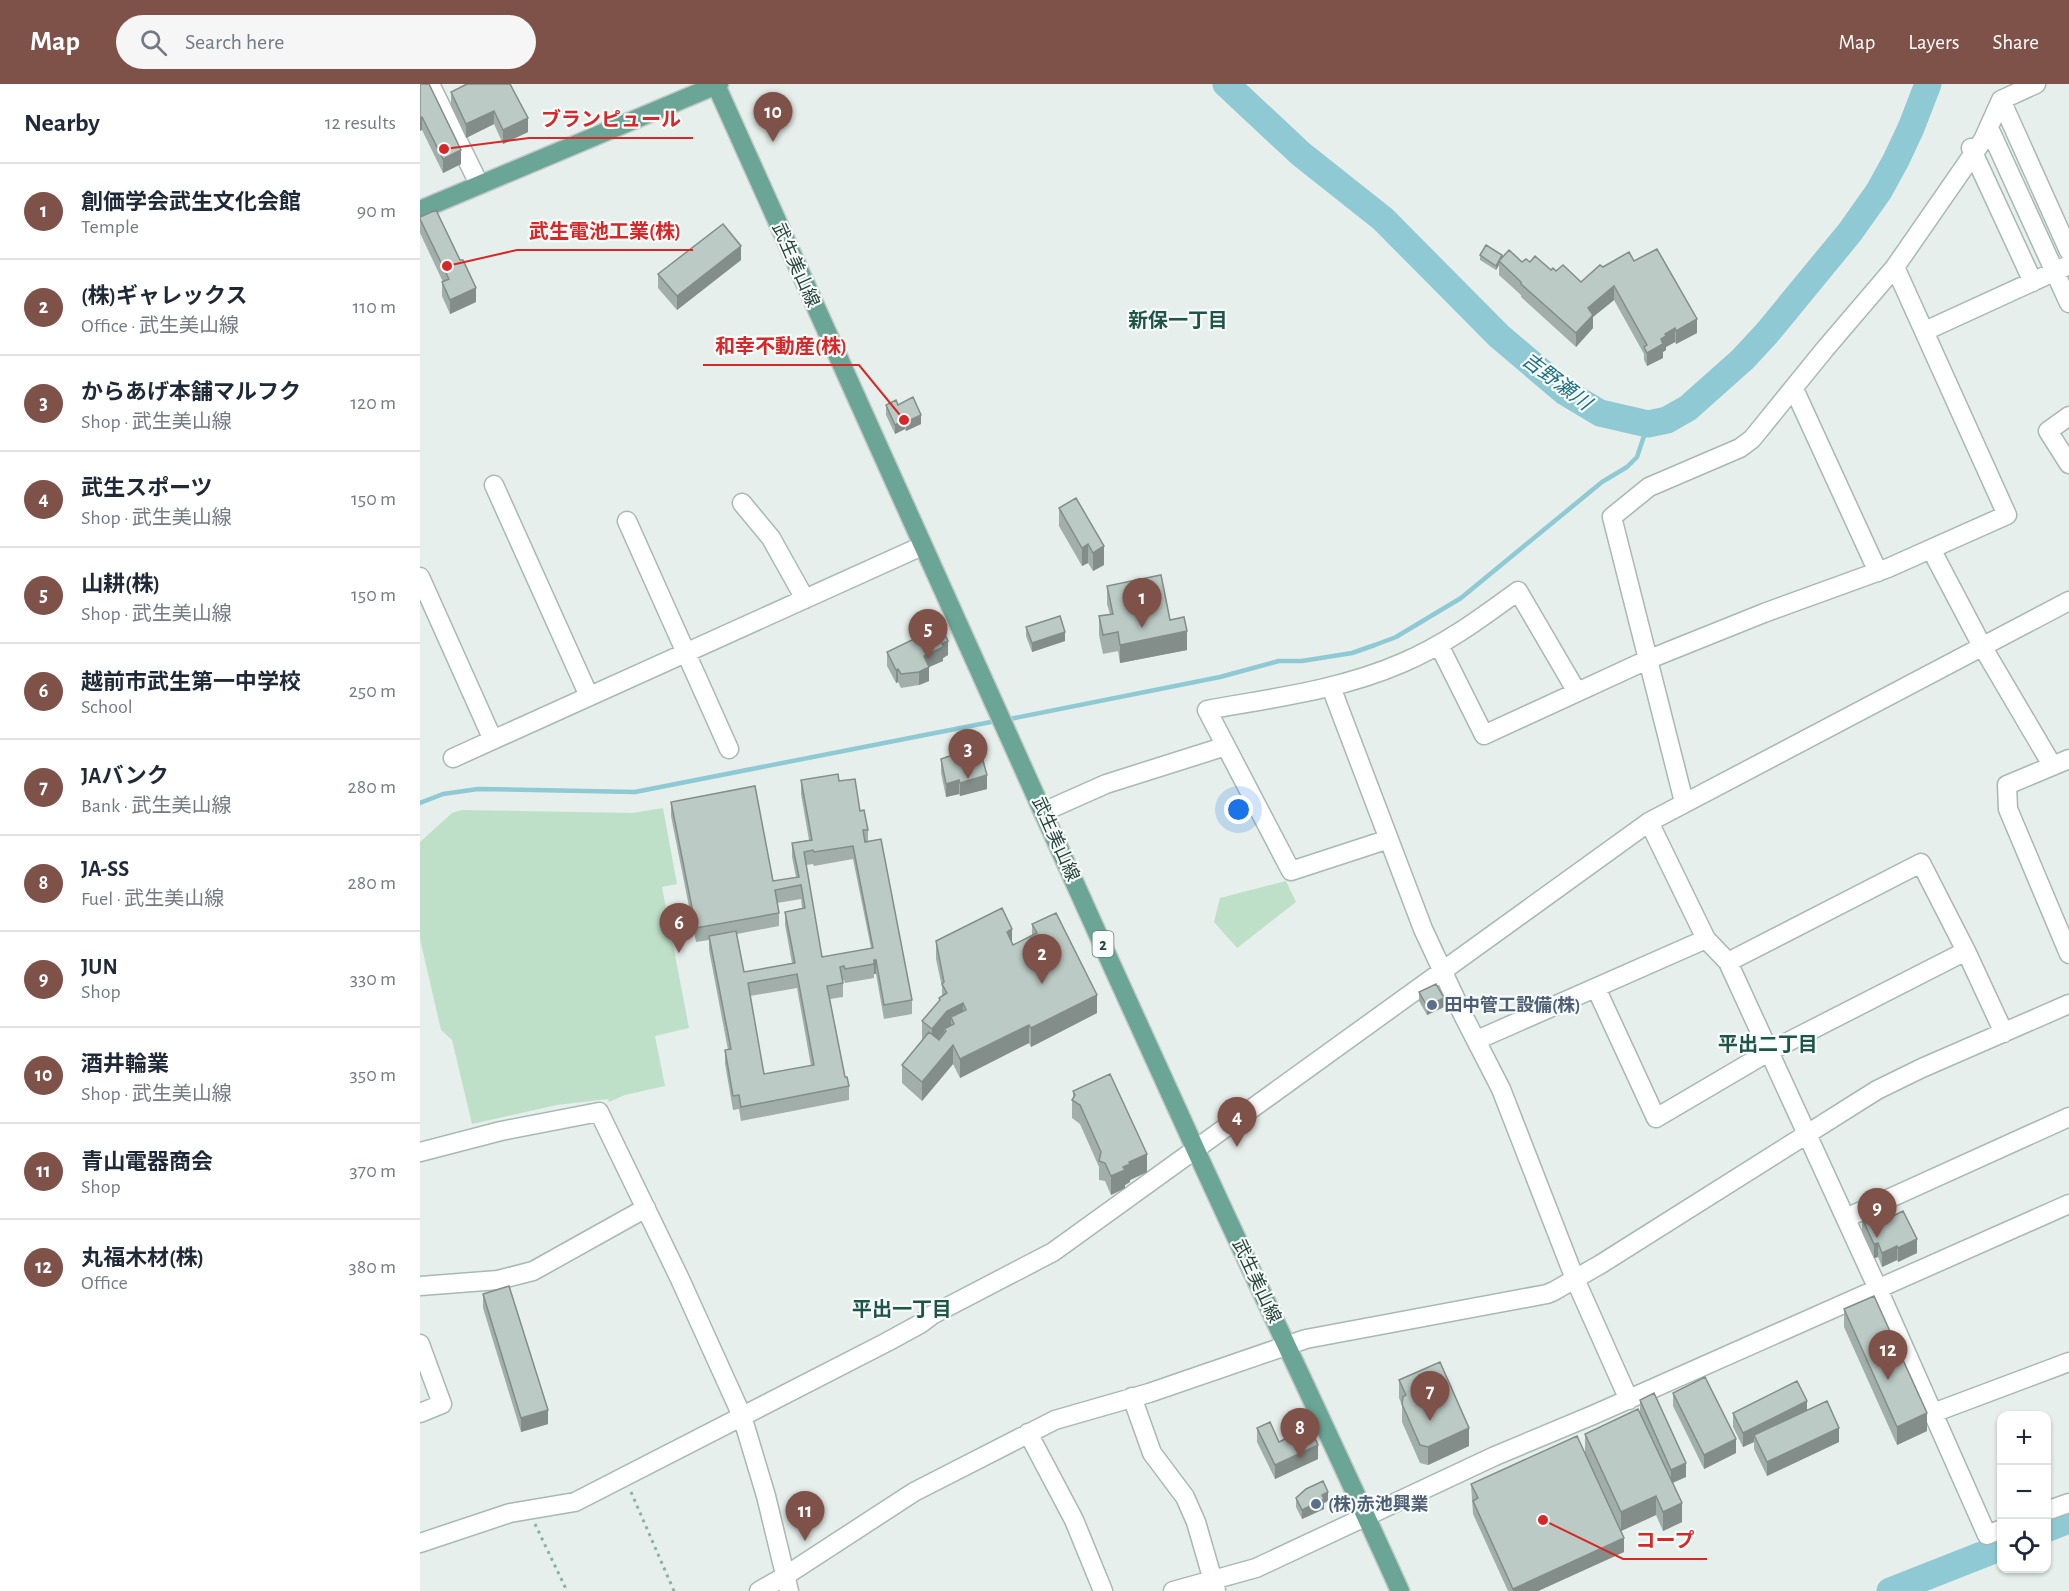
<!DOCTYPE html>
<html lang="en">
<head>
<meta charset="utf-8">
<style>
	body { margin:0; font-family:"Alegreya Sans","Noto Sans JP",sans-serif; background:#f6f6f7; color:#1f2937 }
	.controls { position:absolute; right:18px; bottom:18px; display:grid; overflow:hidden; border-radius:12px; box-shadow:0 2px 4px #0004 }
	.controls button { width:54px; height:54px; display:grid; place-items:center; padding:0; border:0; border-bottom:2px solid #e0e1e3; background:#fff; color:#1f2937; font:30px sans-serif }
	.you { position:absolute; left:819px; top:726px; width:21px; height:21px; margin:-15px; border:4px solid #fff; border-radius:50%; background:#1a73e8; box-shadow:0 0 0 9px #1a73e833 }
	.badge { display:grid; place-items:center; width:39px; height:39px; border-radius:50%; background:#7f5249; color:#fff; font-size:20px; font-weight:700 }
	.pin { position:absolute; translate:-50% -50px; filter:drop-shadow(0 2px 3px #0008) }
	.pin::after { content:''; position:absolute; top:32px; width:21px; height:18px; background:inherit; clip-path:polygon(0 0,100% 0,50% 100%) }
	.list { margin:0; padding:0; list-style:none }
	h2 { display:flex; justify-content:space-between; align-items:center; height:78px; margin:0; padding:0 24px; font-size:26px }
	h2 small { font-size:20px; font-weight:400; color:#747a83 }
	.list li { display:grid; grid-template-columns:39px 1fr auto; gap:18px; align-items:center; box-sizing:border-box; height:96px; padding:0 24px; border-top:2px solid #e0e1e3 }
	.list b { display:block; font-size:22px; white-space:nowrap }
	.list p { margin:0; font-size:20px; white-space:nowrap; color:#747a83 }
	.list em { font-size:20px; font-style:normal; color:#747a83 }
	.icon { flex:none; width:33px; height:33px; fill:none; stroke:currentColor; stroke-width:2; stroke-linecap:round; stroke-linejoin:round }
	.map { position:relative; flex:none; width:1649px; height:1507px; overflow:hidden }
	header { display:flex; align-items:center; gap:36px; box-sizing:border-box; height:84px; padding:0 30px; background:#7f5249; color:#fff }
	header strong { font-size:28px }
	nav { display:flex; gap:33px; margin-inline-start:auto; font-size:21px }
	.search { width:420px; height:54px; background:#f6f6f7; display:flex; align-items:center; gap:15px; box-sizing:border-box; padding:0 21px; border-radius:33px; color:#747a83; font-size:22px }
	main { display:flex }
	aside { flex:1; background:#fff }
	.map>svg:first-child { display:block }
	.green { fill:#bfe0c8 }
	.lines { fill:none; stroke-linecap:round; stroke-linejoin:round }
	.stream { stroke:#8ec9d4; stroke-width:4.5 }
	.river { stroke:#8ec9d4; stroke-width:27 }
	.minor-casing { stroke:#a8b8b2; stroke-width:21 }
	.major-casing { stroke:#c2cac8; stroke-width:21 }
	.path { stroke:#86b3a5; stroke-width:3; stroke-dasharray:3 4.5; stroke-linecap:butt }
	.minor { stroke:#fff; stroke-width:18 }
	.major { stroke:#6aa596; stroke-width:18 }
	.wall { fill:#a1aea9; fill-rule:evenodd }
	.shaded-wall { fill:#838d89 }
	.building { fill:#bbcac4; stroke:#838d89; stroke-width:1.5; fill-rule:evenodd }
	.service-dot { fill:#5c6f8a; stroke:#f7fbf9; stroke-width:2 }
	.labels { text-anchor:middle; stroke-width:4.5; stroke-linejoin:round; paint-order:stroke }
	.shield { fill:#f7fbf9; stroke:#637a73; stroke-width:1.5 }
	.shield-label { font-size:16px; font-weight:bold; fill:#24423a }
	.street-label { font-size:18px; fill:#24423a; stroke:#f7fbf9 }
	.service-label { font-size:18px; font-weight:bold; fill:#4e5e75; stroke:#f7fbf9; text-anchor:start }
	.neighbourhood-label { font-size:20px; font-weight:bold; fill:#1f5548; stroke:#f7fbf9 }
	.water-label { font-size:20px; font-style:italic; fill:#1c6f80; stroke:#f7fbf9 }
	.leader { fill:none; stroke:#d62828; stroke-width:2 }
	.callout-dot { fill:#d62828; stroke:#f7fbf9; stroke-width:2 }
	.callout-label { font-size:20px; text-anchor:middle; font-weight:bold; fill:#d62828; stroke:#f7fbf9; stroke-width:4.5; stroke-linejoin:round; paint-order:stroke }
</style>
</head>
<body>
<header>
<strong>Map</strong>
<div class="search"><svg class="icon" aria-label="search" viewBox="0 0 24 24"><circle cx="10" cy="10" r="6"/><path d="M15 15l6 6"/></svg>Search here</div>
<nav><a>Map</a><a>Layers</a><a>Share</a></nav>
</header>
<main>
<aside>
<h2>Nearby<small>12 results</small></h2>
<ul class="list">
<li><span class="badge">1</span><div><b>創価学会武生文化会館</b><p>Temple</p></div><em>90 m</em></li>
<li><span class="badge">2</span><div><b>(株)ギャレックス</b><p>Office · 武生美山線</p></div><em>110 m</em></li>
<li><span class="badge">3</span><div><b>からあげ本舗マルフク</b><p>Shop · 武生美山線</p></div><em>120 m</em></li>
<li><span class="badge">4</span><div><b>武生スポーツ</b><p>Shop · 武生美山線</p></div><em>150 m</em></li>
<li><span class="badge">5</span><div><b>山耕(株)</b><p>Shop · 武生美山線</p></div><em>150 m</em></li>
<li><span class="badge">6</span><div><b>越前市武生第一中学校</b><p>School</p></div><em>250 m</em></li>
<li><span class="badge">7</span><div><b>JAバンク</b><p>Bank · 武生美山線</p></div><em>280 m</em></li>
<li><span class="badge">8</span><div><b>JA-SS</b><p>Fuel · 武生美山線</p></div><em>280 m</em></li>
<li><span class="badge">9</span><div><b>JUN</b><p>Shop</p></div><em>330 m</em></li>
<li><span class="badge">10</span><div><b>酒井輪業</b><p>Shop · 武生美山線</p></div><em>350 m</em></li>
<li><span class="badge">11</span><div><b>青山電器商会</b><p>Shop</p></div><em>370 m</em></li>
<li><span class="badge">12</span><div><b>丸福木材(株)</b><p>Office</p></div><em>380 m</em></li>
</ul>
</aside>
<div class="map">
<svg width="1649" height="1507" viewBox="0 0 1649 1507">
	<rect width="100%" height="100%" fill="#e6efeb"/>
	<!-- green -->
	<path class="green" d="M243,724l14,76 -15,3 27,141 -34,8 10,50 -40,9 -16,7 -1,-3 -51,6 -85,19 -20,-84 -11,-10 -21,-91v-97l32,-29 10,-3 170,3z
		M866,797l10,21 -59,46 -23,-26 6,-24z"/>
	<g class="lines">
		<!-- stream -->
		<path class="stream" d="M585,636l215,-43 59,-16h23l50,-8 23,-8 21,-8 65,-39 141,-116 25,-15 10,-10 11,-33
			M0,719l23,-9 35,-5 157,3 361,-71"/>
		<!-- river -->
		<path class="river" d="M806,0l75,70 82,65 116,117 66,56 35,21 48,11 19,-4 21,-12 55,-49 24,-26 83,-101 29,-41 17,-31 15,-32 17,-44
			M1626,1445l23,-9
			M1470,1507l112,-44"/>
		<!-- minor casing -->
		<g class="minor-casing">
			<path id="minor" d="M10,0l49,100
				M1581,16l68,151
				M1569,44l80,175
				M1551,64l62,134
				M1505,247l144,-66
				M1374,305l84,183
				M1649,332l-21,15 21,33
				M74,401l95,211
				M322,419l29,35 34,61
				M207,437l102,228
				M1511,465l51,97 70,119
				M0,493l73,163
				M1019,561l45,90 163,-75 117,-47 124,-45 119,-53 -112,-248
				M911,603l92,242 41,88 37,72 74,190 54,121
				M33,674l469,-212
				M1649,675l-62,26 1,24 61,145
				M1264,718l-72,-285 37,-30 91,-39 12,-9 73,-90 70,-82 88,-127 18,-40 35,-16
				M623,728l63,-28 120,-38
				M1229,738l57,117 22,23 150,327 109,246 15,-6
				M969,755l-98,32 -84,-161c66,-12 133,-20 195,-47 43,-18 79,-45 116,-72l59,101
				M1308,878l193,-99 45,88 38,82
				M1176,904l60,130 114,-67 196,-100
				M1057,956l229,-101
				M0,1068l81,-21 98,-19 80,165 63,139 24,80 23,95
				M1426,1134l223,-101
				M0,1202l78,-6 35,-9 113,-63
				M0,1260l22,60 -22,9
				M712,1313l20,56 33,44 11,25 20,69
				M1513,1329l136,-51
				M608,1349l46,87 29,71
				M1626,1427l23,-8
				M0,1459l90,-30 65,-11 312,-160 33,-18 12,-9 121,-63 596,-430 420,-221
				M339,1507l26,-15 129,-84 141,-72 94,-27 157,-54 241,-45 7,-3 47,-27 276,-174 45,-22 147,-64
				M753,1507l83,-23 239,-112 98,-41 476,-211"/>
		</g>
		<!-- major casing -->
		<g class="major-casing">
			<path id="major" d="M296,1c158,354 317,708 478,1061 68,149 139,296 206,445
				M0,126l299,-126"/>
		</g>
		<!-- path -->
		<path class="path" d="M211,1408l43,99
			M115,1440l32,67"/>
		<!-- minor -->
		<use href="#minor" class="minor"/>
		<!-- major -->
		<use href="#major" class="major"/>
	</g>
	<!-- wall -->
	<path class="wall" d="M0,0l41,80 -18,9 -21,-43z
		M47,0l61,48 -25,12 -9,-20 -28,14 -15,-32v-14z
		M0,133l56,85 -26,12 -8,-18v-14h1l-23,-49z
		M1060,171l22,2 20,5h8l21,8 5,1 25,11 22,-15 31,-6 63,72 -21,11 -1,-2 -9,5v3l-3,2v6l-16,8 -3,-6v-6l-30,-54 -21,17v11l-17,19 -55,-50v-2l-22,-20v-10l-3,5 -16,-10z
		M321,176l-64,50 -19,-22v-14z
		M466,321h12l23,19 -15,7 -1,-2 -10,5 -9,-19z
		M639,424l45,57 -11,6 -5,-8 -6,3 -23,-40z
		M687,502l63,34 17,30 -67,13 -2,-12 -15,3 -4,-19v-19l11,-2 -3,-10z
		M606,543l39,14 -33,11 -6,-16z
		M467,568l61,3 -5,3v3l-14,6v14l-10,4 -18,3 -3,-6 -2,1 -9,-17z
		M521,675l46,30 -27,7 -1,-2 -13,3 -5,-24z
		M381,696l38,1 21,30 8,19v12l44,158v14l-28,5 -8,-45h-2v4l-29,5 -1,-3h-1v17l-13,2 15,78 4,9v14l-108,21 -2,-12 -6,1 -8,-46v-14h3l-19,-100v-10l-13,2 -25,-126v-14l102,79 23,-4 -4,-20v-14l17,-3 -8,-46zM433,775l18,89 -49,9 -16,-92 7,-1 1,2zM381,815l1,9 -17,4v13l7,38 -48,9 -7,-38 42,-8v-13l-2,-10zM377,904l14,78 -47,8 -14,-78z
		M612,840l65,89 -66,34 -2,-4 -69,35 -7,-14 -31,37 -20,-18v-18l21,-25 -1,-1v-18l17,-20v-3l3,-2v-9l-6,-28v-18l76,2 1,2 19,-10z
		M999,908l25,15 -17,8 -8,-14z
		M653,1007l74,81 -17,8v2l-5,3v3l-14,7 -6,-14 -6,-1v-13l-19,-43 -8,-6v-18l1,-2z
		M1442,1134l25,1 30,34 -19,9 -1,-2 -15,7 -4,-10 -4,1 -12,-26z
		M63,1210l65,130 -27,8 -38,-124z
		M1424,1225l83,122 -30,14 -53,-118z
		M979,1296l70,66 -41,19 -8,-2 -18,-41v-17l-3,-7z
		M1253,1309l63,60 -32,16 -31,-63z
		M1220,1316l46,77 -13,6 9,39 -19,9 -7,-16 -35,16 -30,-64 33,85 -86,39h-30l-35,-77 -2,-30 114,-32v-18l55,-21z
		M1387,1326l32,32 -72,34 -13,-27v-7l-11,5 -10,-20v-14z
		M837,1344l22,14 39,17 -43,20 -18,-37z
		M876,1414l32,3 -4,2v6l-22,10 -6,-12z"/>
	<!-- shaded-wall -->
	<path class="shaded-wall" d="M74,27v13l-28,14v-14z
		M2,33v13l-2,1v-13z
		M108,34v14l-25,12v-14z
		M41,66v14l-18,9v-14z
		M321,162v14l-64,50v-14z
		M1082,171v5l-3,1v4l-3,5v-4z
		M1194,202v14l-21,17v11l-17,19v-14l12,-25z
		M56,204v14l-26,12v-14z
		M1277,235v14l-21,11v-13z
		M1255,244v14l-9,5v3l-3,2v6l-16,8v-13l18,-19z
		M501,331v9l-15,7v-9z
		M485,336v9l-10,5v-9z
		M668,460v19l-6,3v-18z
		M684,462v19l-11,6v-18z
		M767,547v19l-67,13v-18z
		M645,548v9l-33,11v-9z
		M528,557v14l-5,3v3l-14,6v14l-10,4v-13l5,-16z
		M478,585v13l-2,1v-13z
		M567,691v14l-27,7v-13z
		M539,696v14l-13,3v-13z
		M592,845v18l-5,-15z
		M454,876h2v14h-2z
		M677,911v18l-66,34v-19z
		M1024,914v9l-17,8v-9z
		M543,919v18l-9,3 -3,-7v10l-7,2v3l-12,15v-18l15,-18z
		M609,941v18l-69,35v-19z
		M533,961v19l-31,37v-19z
		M727,1070v18l-17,8v2l-5,3v3l-14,7v-19l12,-9 6,-5z
		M1497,1155v14l-19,9v-14z
		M1458,1159v14l-4,1v-14z
		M1477,1162v14l-15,7v-14z
		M1387,1317v14l-53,20v7l-11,5v-14z
		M128,1326v14l-27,8v-14z
		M1507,1329v18l-30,14v-18z
		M1049,1344v18l-41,19v-18z
		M1419,1344v14l-72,34v-14z
		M1316,1355v14l-32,16v-14z
		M898,1361v14l-43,20v-14z
		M1266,1379v14l-15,6v-13z
		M908,1408v9l-4,2v6l-22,10v-9l20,-15z
		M1236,1412v19l-35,16v-19z
		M1262,1419v19l-19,9v-19z
		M1204,1454v14l-86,39h-25v-2z"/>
	<!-- building -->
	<path class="building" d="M0,0h9l32,66 -18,9 -21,-42 -2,1z
		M47,0h43l18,34 -25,12 -9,-19 -28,13 -15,-32z
		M16,126l24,50h3l13,28 -26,12 -8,-18 7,-3 -29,-60v-2z
		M303,140l18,22 -64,50 -19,-22z
		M1066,161l16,10 -6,11 -16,-11z
		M1237,165l40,70 -21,12 -1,-3 -10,6 1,2 -5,3 2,5 -16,9 -3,-6 3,-2 -33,-59 -26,22 5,7 -17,18 -55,-49v-2l-22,-21 10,-11 13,12 4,-3 4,3 5,-6 16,14 2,-2 3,3 7,-6 18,17 19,-17 3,2 26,-15 5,9z
		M493,313l8,18 -15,7 -1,-2 -10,5 -9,-20 10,-5 2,5z
		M656,414l28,48 -11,7 -5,-9 -6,4 -23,-40z
		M741,491l9,45 14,-3 3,14 -67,14 -2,-13 -15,3 -4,-19 14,-2 -6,-28z
		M640,532l5,16 -33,11 -6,-16z
		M521,542l7,15 -6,3 1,3 -19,9 5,11 -10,5 -18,2 -3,-5 -2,1 -9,-18z
		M559,662l8,29 -27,8 -1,-3 -13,4 -5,-25z
		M418,690l1,7 16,-2 5,32 4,-1 4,20h-5l2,12 16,-3 31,161 -28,5 -8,-45h-2v4l-29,5 -1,-3 -4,1 3,16 -16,3 18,91h2l2,9 -108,21 -2,-12 -6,1 -8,-46 6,-1 -22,-113 27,-5 8,41 51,-9 -10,-51 20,-4 -4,-23 -26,5 4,23 -83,15 -25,-126 84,-16 18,95 26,-4 -7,-34 20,-3 -11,-60zM433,762l20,102 -51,9 -18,-105 9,-2 1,2zM377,890l17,91 -50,9 -16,-91z
		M582,824l10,21 -5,3 6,13 24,-12 -5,-9 24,-11 41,82 -66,33 -2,-3 -69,34 -7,-14 -31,37 -20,-17 27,-33 10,8 7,-9 -2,-2 10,-5 -3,-7 15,-7 -3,-7 -16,8 -15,18 -10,-8 18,-21 -1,-2 8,-5 -5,-9 2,-2 -8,-41z
		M1016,900l8,14 -17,8 -8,-14z
		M690,990l37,80 -18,8 1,2 -7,3 2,3 -14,6 -6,-13 -6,-2 2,-9 -21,-47 -8,-5 3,-5 -2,-4z
		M1462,1124l5,11 16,-8 14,28 -19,9 -1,-2 -15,7 -4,-10 -4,1 -12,-26z
		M89,1202l39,124 -27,8 -38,-124z
		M1454,1212l53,117 -30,14 -53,-118z
		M1020,1278l29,66 -41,19 -8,-2 -18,-41 1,-7 3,-2 -7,-15z
		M1285,1293l31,62 -32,16 -31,-62z
		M1377,1297l10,20 -64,32 -10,-20z
		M1234,1309l32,70 -15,7 -31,-70z
		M1407,1317l12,27 -72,34 -13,-27z
		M1218,1325l44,94 -19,9 -7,-16 -35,16 -36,-78z
		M850,1338l9,20 31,-15 8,18 -43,20 -18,-37z
		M1157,1352l47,102 -111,51 -40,-88 5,-3 -7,-14z
		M903,1397l5,11 -6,3 2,4 -22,11 -6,-12 10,-9z"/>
	<!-- markers -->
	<g class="service-dot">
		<circle cx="1012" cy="921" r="6"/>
		<circle cx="896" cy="1420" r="6"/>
	</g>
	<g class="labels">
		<!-- shield labels -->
		<rect class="shield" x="672.5" y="847" width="21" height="26" rx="4.5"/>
		<g class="shield-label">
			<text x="683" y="866">2</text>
		</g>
		<!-- street labels -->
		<g class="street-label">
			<text transform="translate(376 181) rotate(66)" y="6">武生美山線</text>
			<text transform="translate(636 755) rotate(66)" y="6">武生美山線</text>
			<text transform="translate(837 1197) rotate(65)" y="6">武生美山線</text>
		</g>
		<!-- service labels -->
		<g class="service-label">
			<text x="1024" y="927">田中管工設備(株)</text>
			<text x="908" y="1426">(株)赤池興業</text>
		</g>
		<!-- neighbourhood labels -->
		<g class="neighbourhood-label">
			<text x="758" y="243">新保一丁目</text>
			<text x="1348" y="967">平出二丁目</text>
			<text x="482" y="1232">平出一丁目</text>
		</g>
		<!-- water labels -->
		<g class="water-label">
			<text transform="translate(1137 297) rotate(37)" y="7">吉野瀬川</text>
		</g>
	</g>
	<!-- callouts -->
	<path class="leader" d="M24 65L109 54H273M27 182L97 166H273M484 336L439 281H283M1123 1436L1203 1475H1287"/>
	<g class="callout-dot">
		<circle cx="24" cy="65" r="6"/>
		<circle cx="27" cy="182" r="6"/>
		<circle cx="484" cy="336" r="6"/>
		<circle cx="1123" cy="1436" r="6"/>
	</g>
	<g class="callout-label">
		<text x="191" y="42">ブランピュール</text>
		<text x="185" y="154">武生電池工業(株)</text>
		<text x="361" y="269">和幸不動産(株)</text>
		<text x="1245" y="1463">コープ</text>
	</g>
</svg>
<div class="controls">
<button>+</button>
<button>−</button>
<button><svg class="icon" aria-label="locate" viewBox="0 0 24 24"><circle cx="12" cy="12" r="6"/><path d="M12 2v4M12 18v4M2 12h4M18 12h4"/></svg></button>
</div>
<div class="you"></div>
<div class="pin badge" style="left:722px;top:544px">1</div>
<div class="pin badge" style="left:622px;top:900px">2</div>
<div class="pin badge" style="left:548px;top:695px">3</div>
<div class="pin badge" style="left:817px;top:1063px">4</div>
<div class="pin badge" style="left:508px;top:575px">5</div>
<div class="pin badge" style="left:259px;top:869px">6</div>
<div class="pin badge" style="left:1010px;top:1337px">7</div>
<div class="pin badge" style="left:880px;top:1374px">8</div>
<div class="pin badge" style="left:1457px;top:1154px">9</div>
<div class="pin badge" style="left:353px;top:58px">10</div>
<div class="pin badge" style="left:385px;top:1457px">11</div>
<div class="pin badge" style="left:1468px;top:1296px">12</div>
</div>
</main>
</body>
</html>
